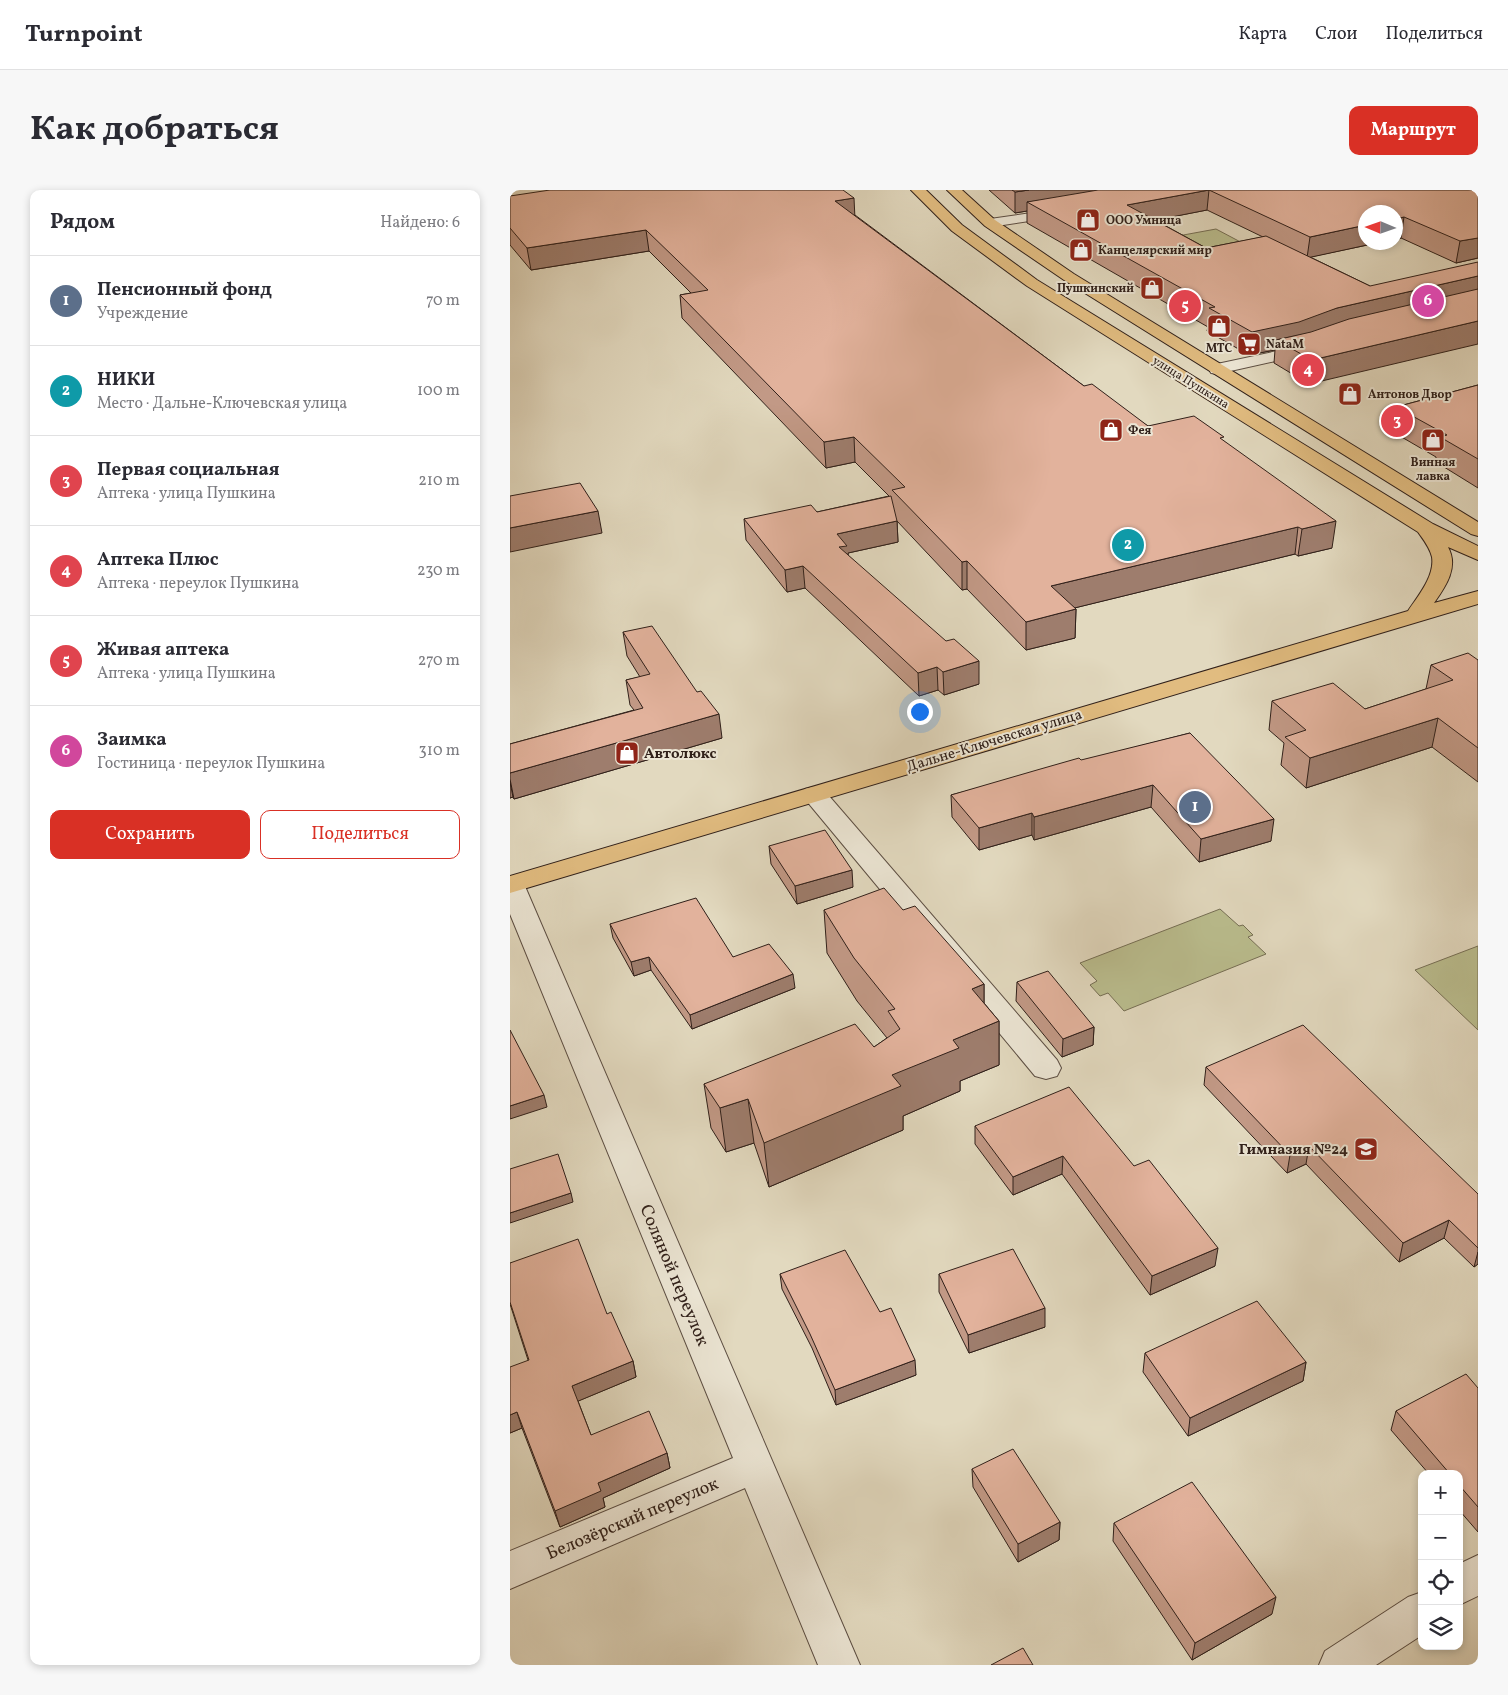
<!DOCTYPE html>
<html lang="ru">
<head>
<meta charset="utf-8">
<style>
	body { margin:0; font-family:Vollkorn,serif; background:#f7f7f7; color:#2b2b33 }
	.controls { position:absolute; right:15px; bottom:15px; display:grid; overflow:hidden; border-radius:10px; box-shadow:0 2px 8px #0003 }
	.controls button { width:45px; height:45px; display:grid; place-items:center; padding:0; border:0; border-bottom:1px solid #e1e1e2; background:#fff; color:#2b2b33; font:25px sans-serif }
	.compass { position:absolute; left:848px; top:15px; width:45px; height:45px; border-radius:50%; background:#fff; box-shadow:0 2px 8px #0003; rotate:272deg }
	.you { position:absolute; left:409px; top:521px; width:18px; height:18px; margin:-12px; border:4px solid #fff; border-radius:50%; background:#1a73e8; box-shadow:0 0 0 8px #1a73e833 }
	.badge { display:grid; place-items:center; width:32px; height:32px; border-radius:50%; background:#d93025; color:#fff; font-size:16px; font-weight:700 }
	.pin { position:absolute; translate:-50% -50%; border:2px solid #fff; box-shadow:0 1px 5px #0006 }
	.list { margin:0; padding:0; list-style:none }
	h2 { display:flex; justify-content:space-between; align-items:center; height:65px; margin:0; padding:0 20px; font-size:21px }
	h2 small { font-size:16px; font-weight:400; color:#7c7c81 }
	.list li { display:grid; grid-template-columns:32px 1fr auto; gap:15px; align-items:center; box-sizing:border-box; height:90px; padding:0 20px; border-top:1px solid #e1e1e2 }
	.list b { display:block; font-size:19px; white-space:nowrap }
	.list p { margin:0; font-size:16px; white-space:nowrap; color:#7c7c81 }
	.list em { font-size:16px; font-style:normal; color:#7c7c81 }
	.actions { display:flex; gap:10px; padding:15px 20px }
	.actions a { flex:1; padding:11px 0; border:1px solid #d93025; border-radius:10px; text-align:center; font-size:18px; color:#d93025 }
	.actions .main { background:#d93025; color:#fff }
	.icon { flex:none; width:28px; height:28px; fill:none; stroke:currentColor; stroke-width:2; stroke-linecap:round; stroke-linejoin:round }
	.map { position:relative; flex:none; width:968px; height:1475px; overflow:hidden; border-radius:10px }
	header { display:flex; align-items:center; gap:30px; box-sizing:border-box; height:70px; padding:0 25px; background:#fff; border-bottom:1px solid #e1e1e2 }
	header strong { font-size:24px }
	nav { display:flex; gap:28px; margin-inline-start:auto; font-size:18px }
	.intro { display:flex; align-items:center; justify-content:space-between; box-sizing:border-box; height:120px; padding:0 30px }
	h1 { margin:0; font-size:35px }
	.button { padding:12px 22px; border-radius:10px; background:#d93025; color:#fff; font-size:18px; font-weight:700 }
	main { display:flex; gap:30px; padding:0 30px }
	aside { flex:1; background:#fff; border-radius:10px; box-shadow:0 2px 8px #0003 }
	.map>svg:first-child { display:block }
	.green { fill:#babd8e; stroke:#756e54 }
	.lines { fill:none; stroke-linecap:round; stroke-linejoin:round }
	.minor-casing { stroke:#5c4e43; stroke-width:2 }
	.primary-casing { stroke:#30201a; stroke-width:2 }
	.minor { fill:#ece6d5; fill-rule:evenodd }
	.primary { fill:#e1bc80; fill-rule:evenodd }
	.wall { fill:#c29986; stroke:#30201a; fill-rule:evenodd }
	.shaded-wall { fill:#9e7d6d; stroke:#30201a }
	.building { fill:#e2b29c; stroke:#30201a }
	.labels { text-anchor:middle; stroke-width:4; stroke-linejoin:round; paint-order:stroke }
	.far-poi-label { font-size:12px; font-weight:bold; fill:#30201a; stroke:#ece6d5; text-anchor:start }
	.far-street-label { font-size:12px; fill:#30201a; stroke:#ece6d5 }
	.street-label { font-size:15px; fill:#30201a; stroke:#ece6d5 }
	.poi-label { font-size:15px; font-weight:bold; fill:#30201a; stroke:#ece6d5; text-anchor:start }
	.near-street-label { font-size:18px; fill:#30201a; stroke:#ece6d5 }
</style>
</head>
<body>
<header>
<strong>Turnpoint</strong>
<nav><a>Карта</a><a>Слои</a><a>Поделиться</a></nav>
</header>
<div class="intro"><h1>Как добраться</h1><a class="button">Маршрут</a></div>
<main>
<aside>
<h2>Рядом<small>Найдено: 6</small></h2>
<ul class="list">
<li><span class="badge" style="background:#5c6f8a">1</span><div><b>Пенсионный фонд</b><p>Учреждение</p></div><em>70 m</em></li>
<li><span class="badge" style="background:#0f9aa8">2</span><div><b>НИКИ</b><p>Место · Дальне-Ключевская улица</p></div><em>100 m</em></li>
<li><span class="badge" style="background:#e0444e">3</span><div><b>Первая социальная</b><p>Аптека · улица Пушкина</p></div><em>210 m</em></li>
<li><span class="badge" style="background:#e0444e">4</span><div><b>Аптека Плюс</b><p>Аптека · переулок Пушкина</p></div><em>230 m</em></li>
<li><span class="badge" style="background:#e0444e">5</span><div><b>Живая аптека</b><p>Аптека · улица Пушкина</p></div><em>270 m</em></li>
<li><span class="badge" style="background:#d1479c">6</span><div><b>Заимка</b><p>Гостиница · переулок Пушкина</p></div><em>310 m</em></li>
</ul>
<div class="actions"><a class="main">Сохранить</a><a>Поделиться</a></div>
</aside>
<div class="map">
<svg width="968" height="1475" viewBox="0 0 968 1475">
	<rect width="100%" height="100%" fill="#e2d9bf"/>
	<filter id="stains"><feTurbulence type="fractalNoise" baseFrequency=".004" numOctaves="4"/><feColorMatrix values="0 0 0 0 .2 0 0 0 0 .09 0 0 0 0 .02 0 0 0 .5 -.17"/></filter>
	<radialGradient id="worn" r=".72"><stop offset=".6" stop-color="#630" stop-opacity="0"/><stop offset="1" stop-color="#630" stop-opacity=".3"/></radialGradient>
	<!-- green -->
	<path class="green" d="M706,39l34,18 -50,9 -33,-18z
		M710,719l19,17 4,-1 10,10 -5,2 18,17 -142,57 -16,-18 -8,3 -10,-11 7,-4 -17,-18z
		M968,756v84l-63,-60z"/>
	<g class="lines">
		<!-- minor casing -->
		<g class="minor-casing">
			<path id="minor" d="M555,18l5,1 2,3 -2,3 -80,12 -7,-4 7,-4z
				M800,154l6,2 2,3 -2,3 -99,22 -6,-1 -2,-4 2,-4 6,-1z
				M304,597l9,2 234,271 4,8 -4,8 -11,3 -11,-3 -230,-277 -3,-5 3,-5z
				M0,686l10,2 4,6 336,781h-42l-73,-177 -235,101v-38l223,-93 -223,-544z
				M968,1365v41l-19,9v-41z
				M912,1402v43l-46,30h-57l6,-14 83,-54z"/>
		</g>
		<!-- primary casing -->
		<g class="primary-casing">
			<path id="primary" d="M401,0h15l36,35 75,55 396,244 45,22v14l-30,-13c11,20 -2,39 -14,56l44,-12v13l-968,289v-17l898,-265c10,-15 27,-35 24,-54 -2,-9 -9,-18 -14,-25l-391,-246 -75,-55z
				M437,0h15l33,30 79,54 404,248v14l-7,-2 -407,-254 -79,-54z"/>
		</g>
		<!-- minor -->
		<use href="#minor" class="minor"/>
		<!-- primary -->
		<use href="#primary" class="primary"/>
	</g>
	<!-- wall -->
	<path class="wall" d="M479,0h489v68l-22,5 -55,-25 -91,19 60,29 -61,98 -35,-21 1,-13 -26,5 -42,-24 1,-4 -181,-104v-12l-12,2zM697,20l56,27 -57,11 -51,-28z
		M0,6l345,19 229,171 64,40 76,15 108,107 -34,8 -3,-2 -221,54 2,1 -1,29 -49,12 -59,-61 -5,1 -65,-69 1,21 -50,11v2l131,129 -35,11 -6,-5 -19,6 -114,-108 -18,4 -41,-52 -2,-21 73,-7 72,-16 -34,-34 -29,6 -144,-150 -2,-23 11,-2 -42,-42 -118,19 -21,-25z
		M968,195v103l-42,-26v-5l-43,-25 3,-25z
		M113,442l99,106 -208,61 -1,-2 -3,1v-54l124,-34 -4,-5 -4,-25 14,-3 -13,-21z
		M968,470v122l-46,-35 -126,41 -25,-23 3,-22 -15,-13 3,-29 93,8 61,-20 5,-24z
		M680,543l81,108 -72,21 -48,-55 -117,33 -2,-5 -53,15 -27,-33 -1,-22z
		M259,656l84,41 -56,17 -26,-40z
		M314,720h79l81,74v19l15,18v44l-39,16v10l-57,25v14l-134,57 -15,-44 -28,9 -15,-24 -7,-44 170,-37 13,-9 -30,-37 -30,-48z
		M100,734l123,33 62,31 -103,41 -41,-59 -17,6 -21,-38z
		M507,792l77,45 -1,18 -31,12 -46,-56z
		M696,877l272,127v70l-4,3 -30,-29 -45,24 -93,-98 -19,9 -83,-88z
		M465,936l159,40 81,100 -65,29 -88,-121 -49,21 -38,-51z
		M0,1073l97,51 26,47 3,16 -58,24 13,34 76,18 3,15 -67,30 2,9 -45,20 -38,-99 -12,5 18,-73 -18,-56z
		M270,1084l100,38 36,63 -80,30 -24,-57 -30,-59z
		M429,1084l106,53 -76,26 -30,-61z
		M635,1163l161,9 -3,19 -115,55 -45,-64z
		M968,1198v144l-19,-22v-36h-30l-38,-44 5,-19z
		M462,1279l88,53 -1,18 -41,22 -45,-75z
		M604,1333l158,91 -80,46 -79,-119z"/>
	<!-- shaded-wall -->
	<path class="shaded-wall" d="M519,0h119l-121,12v9l-12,2v-21z
		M699,0l-2,20 -81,16 1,-21z
		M344,8l1,21 -20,-18z
		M894,27l-3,21 -5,2v-21z
		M856,35v17h15l-74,16 3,-21z
		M136,40l3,21 -118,19 -4,-22z
		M968,48v20l-22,5 4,-22z
		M968,86v22l-202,42 -1,10 -26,5 3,-23 85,-24z
		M968,131v23l-169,40 3,-24z
		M344,247l1,25 -29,6 -2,-26z
		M88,321l4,22 -92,19v-24z
		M387,331l1,21 -50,11 1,14 -8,2 -4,-35z
		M826,331l-4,27 -34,8 4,-27z
		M788,337l-3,27 -245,60 1,-28z
		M457,371v28l-5,1v-28z
		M293,376l2,22 -18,4 -2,-22z
		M566,419l-1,29 -49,12v-28z
		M469,471v23l-35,11 -1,-23z
		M427,477l1,23 -19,6 -1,-23z
		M209,524l3,24 -208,61 -4,-20v-6z
		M928,528l-6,29 -126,41 4,-30z
		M0,592l3,15 -3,1z
		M643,595l-2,22 -117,33v-23z
		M522,623v22l-53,15v-22z
		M764,629l-3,22 -72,21 2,-23z
		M342,680l1,17 -56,17 -2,-18z
		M139,767l2,13 -17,6 -3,-14z
		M283,784l2,14 -103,41 -2,-14z
		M474,794v43l-12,-38z
		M489,831v44l-39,16v10l-57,25v14l-134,57 -5,-44 128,-68 61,-35z
		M584,837l-1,18 -31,12 1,-18z
		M34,905l3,12 -37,12v-13z
		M238,909l6,44 -28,9 -6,-44z
		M799,956l-3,18 -19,9 3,-18z
		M553,966l-1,18 -49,21v-18z
		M61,1003l2,9 -63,21v-10z
		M939,1030l-5,18 -45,24 4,-19z
		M708,1058l-3,18 -65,29 2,-19z
		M968,1062v12l-4,3z
		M535,1118v19l-76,26 -1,-18z
		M405,1170l1,15 -80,30 -1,-15z
		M123,1171l3,16 -60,25 -4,-16z
		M796,1172l-3,19 -115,55 2,-18z
		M7,1222l5,16 -12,5v-18z
		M157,1263l3,15 -67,30 2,9 -45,20 -5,-16 43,-28z
		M550,1332l-1,18 -41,22v-18z
		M766,1407l-4,17 -80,46 3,-17z"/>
	<!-- building -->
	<path class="building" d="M40,0h293l11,8 -19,3 249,185 8,-2 56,42 46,-10 30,21 -4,1 116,83 -34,8 -4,-2 -247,59 25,23 -50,13 -59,-61 -5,1 -70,-72 13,-3 -51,-50 -30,5 -144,-147 28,-5 -62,-60 -119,18 -17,-20v-32z
		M502,0h17l-14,2z
		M588,0h111l-82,15 79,43 60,-12 104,50 108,-24v14l-141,32 -38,14 -47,10 -43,-24 6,-1 -188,-105z
		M699,0h269v48l-18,3 -56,-24 -8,2v-7h-30v13l-56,12z
		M968,99v32l-166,39 -36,-20 35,-8 38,-13z
		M968,195v74l-38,-22 7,-2 -51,-28z
		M70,293l18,28 -88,17v-32z
		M381,306l6,25 -60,13 10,12 -8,1 107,94 8,-2 25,22 -36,11 -6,-5 -19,6 -115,-107 -18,4 -41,-51 67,-14 6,7z
		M142,436l45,66 4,-1 18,23 -209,59v-29l133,-36 -17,-28 24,-6 -27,-42z
		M958,463l10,7v88l-40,-30 -128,40 -25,-21 21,-7 -34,-29 61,-18 32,26 88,-29 -22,-15z
		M680,543l84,86 -73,20 -48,-54 -119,32 -2,-4 -53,15 -28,-33 86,-25 42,-12 2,2z
		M315,640l27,40 -57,16 -26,-40z
		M374,698l19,22 12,-4 69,78 -12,5 27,32 -46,19 6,8 -67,27 9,11 -137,57 -16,-44 -28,9 -16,-24 151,-60 19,23 26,-18 -12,-18 7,-2 -41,-51 -30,-48z
		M186,708l37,59 36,-13 24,30 -103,41 -41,-58 -18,5 -21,-38z
		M538,781l46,56 -31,12 -46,-57z
		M793,835l175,169v54l-29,-28 -46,23 -94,-97 -19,9 -84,-88z
		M0,840l34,65 -34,11z
		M559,897l65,79 15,-6 69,88 -66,28 -89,-120 -50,21 -38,-51z
		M48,964l13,39 -61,20v-44z
		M68,1049l29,75 4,-2 22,49 -61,25 19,49 58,-24 18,42 -69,30 3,8 -46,20 -38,-99 -7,3v-48l19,-7 -19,-58v-39z
		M503,1059l32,59 -77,27 -29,-61z
		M335,1060l35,62 11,-4 24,52 -80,30 -25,-56 -30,-60z
		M747,1111l49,61 -116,56 -45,-65z
		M956,1184l12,14v119l-19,-22v-11h-9l-54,-63z
		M503,1259l47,73 -42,22 -46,-75z
		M682,1292l84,115 -81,46 -81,-120z
		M513,1458l10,17h-42z"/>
	<!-- icons -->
	<defs>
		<g id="shop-square" transform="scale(1.25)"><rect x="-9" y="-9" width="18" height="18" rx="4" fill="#8f2418" stroke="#ece6d5"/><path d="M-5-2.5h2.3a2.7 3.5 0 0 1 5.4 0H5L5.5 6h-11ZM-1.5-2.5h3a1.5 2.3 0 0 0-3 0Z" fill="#fff"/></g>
		<g id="supermarket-square" transform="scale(1.25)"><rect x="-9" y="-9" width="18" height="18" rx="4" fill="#8f2418" stroke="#ece6d5"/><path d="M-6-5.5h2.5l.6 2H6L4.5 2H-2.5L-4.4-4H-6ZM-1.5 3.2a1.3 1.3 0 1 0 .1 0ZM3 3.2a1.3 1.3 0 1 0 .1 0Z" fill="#fff"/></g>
		<g id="school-square" transform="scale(1.25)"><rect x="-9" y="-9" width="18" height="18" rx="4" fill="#8f2418" stroke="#ece6d5"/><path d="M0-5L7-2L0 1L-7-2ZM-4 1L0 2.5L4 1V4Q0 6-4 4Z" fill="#fff"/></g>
	</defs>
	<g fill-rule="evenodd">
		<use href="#shop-square" x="578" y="30"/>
		<use href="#shop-square" x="571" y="60"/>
		<use href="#shop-square" x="642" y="98"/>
		<use href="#shop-square" x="709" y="136"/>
		<use href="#supermarket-square" x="739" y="154"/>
		<use href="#shop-square" x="840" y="204"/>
		<use href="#shop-square" x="601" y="240"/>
		<use href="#shop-square" x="923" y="250"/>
		<use href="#shop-square" x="117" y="563"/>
		<use href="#school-square" x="856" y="959"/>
	</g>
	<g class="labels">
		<!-- far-poi labels -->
		<g class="far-poi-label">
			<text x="596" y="34">ООО Умница</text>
			<text x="588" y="64">Канцелярский мир</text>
			<text x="624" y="102" text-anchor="end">Пушкинский</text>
			<text x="756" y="158">NataM</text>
			<text x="709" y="162" text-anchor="middle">МТС</text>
			<text x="858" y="208">Антонов Двор</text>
			<text x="618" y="244">Фея</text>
			<text x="923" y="276" text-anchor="middle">Винная<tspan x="923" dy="14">лавка</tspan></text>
		</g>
		<!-- far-street labels -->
		<g class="far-street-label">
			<text transform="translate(681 192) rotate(32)" y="4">улица Пушкина</text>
		</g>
		<!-- street labels -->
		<g class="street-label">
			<text transform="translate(484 550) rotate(-17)" y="5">Дальне-Ключевская улица</text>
		</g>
		<!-- poi labels -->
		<g class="poi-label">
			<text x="134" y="568">Автолюкс</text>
			<text x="838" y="964" text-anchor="end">Гимназия №24</text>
		</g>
		<!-- near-street labels -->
		<g class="near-street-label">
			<text transform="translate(165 1085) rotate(67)" y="6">Соляной переулок</text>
			<text transform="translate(122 1328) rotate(-23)" y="6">Белозёрский переулок</text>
		</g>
	</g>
	<rect width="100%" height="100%" filter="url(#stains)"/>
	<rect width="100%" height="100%" fill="url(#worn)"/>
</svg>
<div class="controls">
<button>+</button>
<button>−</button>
<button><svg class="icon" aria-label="locate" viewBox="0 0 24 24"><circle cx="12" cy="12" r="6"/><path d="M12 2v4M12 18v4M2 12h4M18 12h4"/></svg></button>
<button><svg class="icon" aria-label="layers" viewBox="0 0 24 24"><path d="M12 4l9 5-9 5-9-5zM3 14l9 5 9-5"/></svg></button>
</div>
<svg class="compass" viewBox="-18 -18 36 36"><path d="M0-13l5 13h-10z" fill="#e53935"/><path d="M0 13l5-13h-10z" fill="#7c7c81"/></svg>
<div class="you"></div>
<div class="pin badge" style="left:685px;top:617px;background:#5c6f8a">1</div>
<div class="pin badge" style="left:618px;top:355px;background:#0f9aa8">2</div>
<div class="pin badge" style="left:887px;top:231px;background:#e0444e">3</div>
<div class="pin badge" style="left:798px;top:180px;background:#e0444e">4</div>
<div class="pin badge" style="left:675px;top:116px;background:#e0444e">5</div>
<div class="pin badge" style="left:918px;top:111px;background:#d1479c">6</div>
</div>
</main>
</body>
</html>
